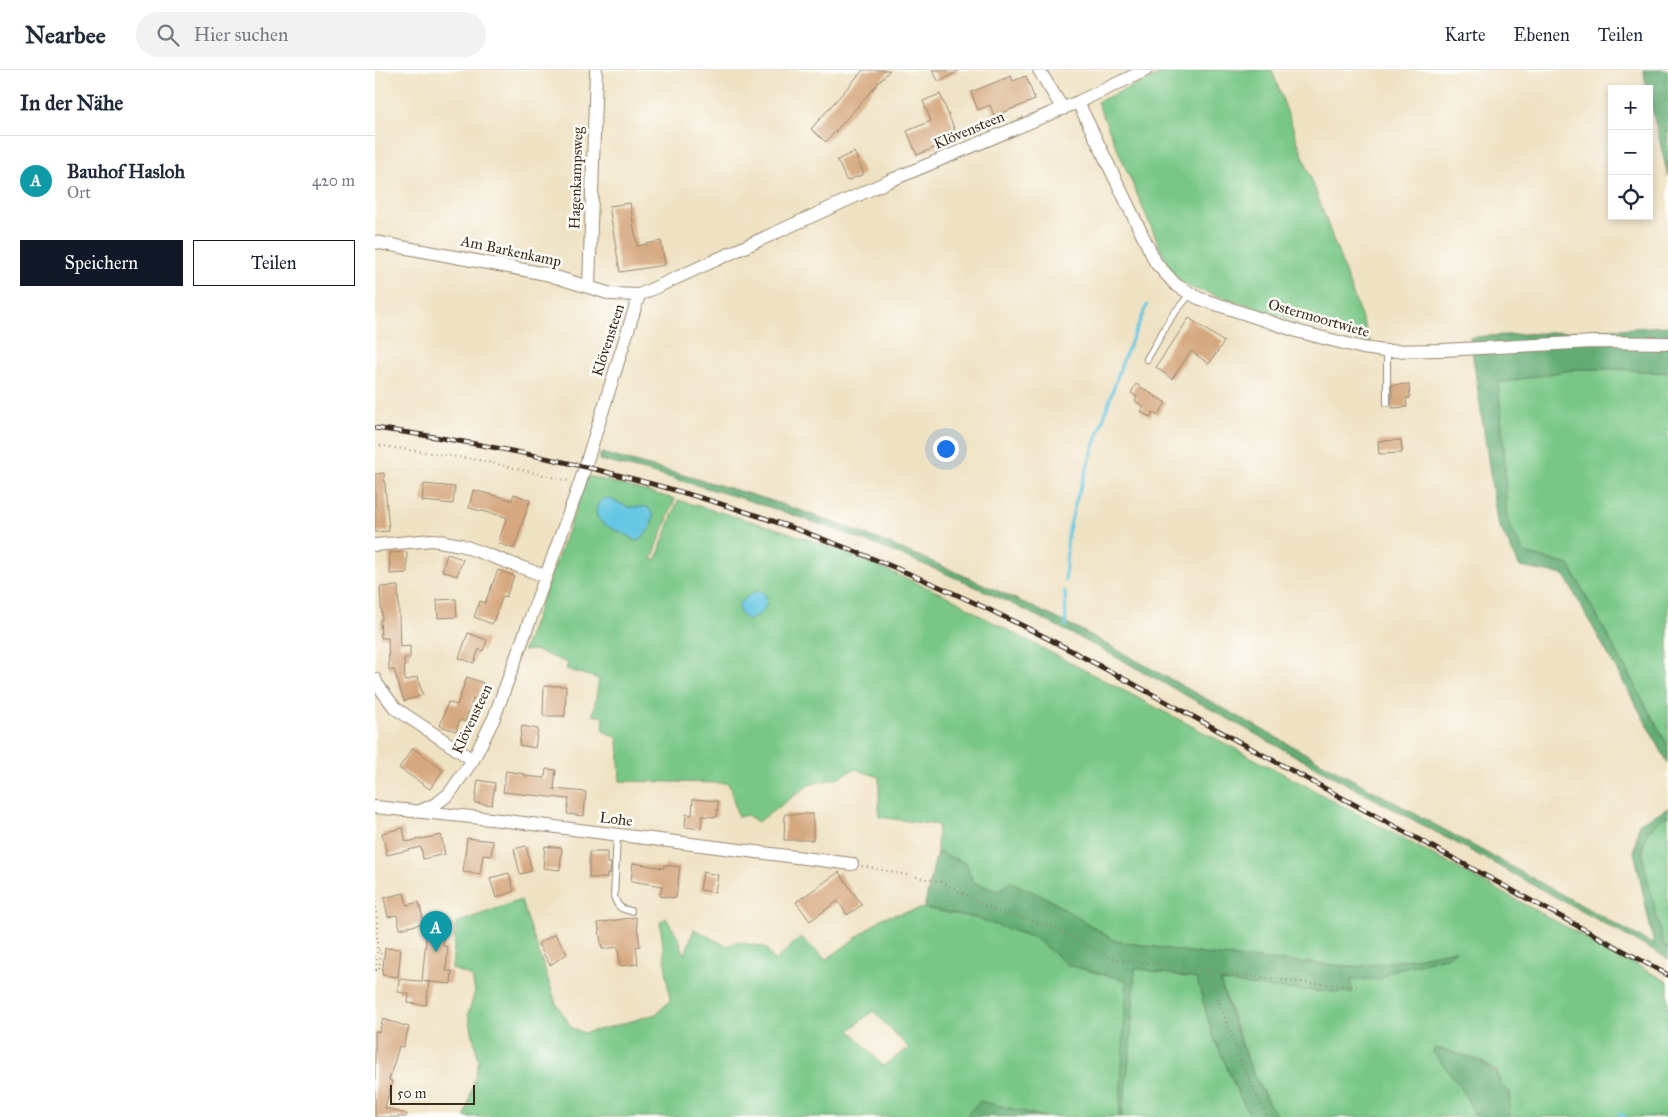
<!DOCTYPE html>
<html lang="de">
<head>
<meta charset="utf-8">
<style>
	body { margin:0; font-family:"IM FELL Great Primer",serif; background:#f2f2f3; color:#1f2937 }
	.controls { position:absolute; right:15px; top:15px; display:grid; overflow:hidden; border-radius:0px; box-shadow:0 2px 8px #0003 }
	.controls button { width:45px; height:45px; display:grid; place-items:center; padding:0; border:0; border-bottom:1px solid #e0e1e3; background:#fff; color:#1f2937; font:25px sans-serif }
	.scale { position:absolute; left:15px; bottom:12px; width:85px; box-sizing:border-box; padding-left:5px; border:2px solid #3b2a1e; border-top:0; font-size:14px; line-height:18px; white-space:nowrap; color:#3b2a1e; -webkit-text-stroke:4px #fdfcf7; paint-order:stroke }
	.you { position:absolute; left:570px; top:378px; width:18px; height:18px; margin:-12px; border:4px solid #fff; border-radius:50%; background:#1a73e8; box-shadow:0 0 0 8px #1a73e833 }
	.badge { display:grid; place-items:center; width:32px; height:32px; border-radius:50%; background:#111827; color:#fff; font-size:16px; font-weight:700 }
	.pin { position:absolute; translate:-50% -41px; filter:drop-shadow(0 1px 2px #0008) }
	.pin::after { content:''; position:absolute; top:26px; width:18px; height:15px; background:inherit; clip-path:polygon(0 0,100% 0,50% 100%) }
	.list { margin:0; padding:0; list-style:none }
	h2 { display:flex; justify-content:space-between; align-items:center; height:65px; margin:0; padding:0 20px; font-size:21px }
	h2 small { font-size:16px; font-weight:400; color:#747a83 }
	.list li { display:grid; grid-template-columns:32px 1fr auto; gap:15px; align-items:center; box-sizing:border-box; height:90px; padding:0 20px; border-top:1px solid #e0e1e3 }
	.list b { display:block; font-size:19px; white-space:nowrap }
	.list p { margin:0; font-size:16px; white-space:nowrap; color:#747a83 }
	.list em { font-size:16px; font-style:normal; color:#747a83 }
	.actions { display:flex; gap:10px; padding:15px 20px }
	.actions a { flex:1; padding:11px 0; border:1px solid #111827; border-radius:0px; text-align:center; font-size:18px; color:#111827 }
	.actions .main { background:#111827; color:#fff }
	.icon { flex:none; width:28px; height:28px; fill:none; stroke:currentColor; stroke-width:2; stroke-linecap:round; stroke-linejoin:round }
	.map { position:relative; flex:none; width:1293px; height:1047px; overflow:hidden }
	header { display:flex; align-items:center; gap:30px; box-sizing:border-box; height:70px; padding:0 25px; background:#fff; border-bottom:1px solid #e0e1e3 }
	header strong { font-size:24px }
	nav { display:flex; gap:28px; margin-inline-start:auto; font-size:18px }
	.search { width:350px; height:45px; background:#f2f2f3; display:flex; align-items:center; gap:12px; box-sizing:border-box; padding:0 18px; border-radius:28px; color:#747a83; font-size:19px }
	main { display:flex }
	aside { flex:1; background:#fff }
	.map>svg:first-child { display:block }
	.green { fill:#78c786; stroke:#5a7852; fill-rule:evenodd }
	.forest { fill:#62ac73; stroke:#4e6b48 }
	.water { fill:#64c6e2; stroke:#507880 }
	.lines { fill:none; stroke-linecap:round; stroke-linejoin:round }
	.stream { stroke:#64c6e2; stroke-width:3 }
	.building { fill:#d6a87f }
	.lane-casing { stroke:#958670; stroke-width:8 }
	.street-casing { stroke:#958670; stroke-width:14 }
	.path { stroke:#958670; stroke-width:2; stroke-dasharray:1 4; stroke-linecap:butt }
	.lane { stroke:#fff; stroke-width:6 }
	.street { stroke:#fff; stroke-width:12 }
	.rail-casing { stroke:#3b2a1e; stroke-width:5 }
	.rail { stroke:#fdfcf7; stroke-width:3; stroke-dasharray:9; stroke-linecap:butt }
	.labels { text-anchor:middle; stroke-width:5; stroke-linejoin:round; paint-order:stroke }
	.street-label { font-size:15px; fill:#3b2a1e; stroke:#fdfcf7 }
</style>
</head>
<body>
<header>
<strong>Nearbee</strong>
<div class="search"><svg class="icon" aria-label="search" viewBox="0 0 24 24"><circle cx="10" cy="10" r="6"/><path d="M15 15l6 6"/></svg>Hier suchen</div>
<nav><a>Karte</a><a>Ebenen</a><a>Teilen</a></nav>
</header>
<main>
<aside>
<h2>In der Nähe<small></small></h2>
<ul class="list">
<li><span class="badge" style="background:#0f9aa8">A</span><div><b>Bauhof Hasloh</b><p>Ort</p></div><em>420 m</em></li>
</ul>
<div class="actions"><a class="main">Speichern</a><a>Teilen</a></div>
</aside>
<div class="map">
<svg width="1293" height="1047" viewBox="0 0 1293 1047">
	<rect width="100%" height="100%" fill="#fdfcf7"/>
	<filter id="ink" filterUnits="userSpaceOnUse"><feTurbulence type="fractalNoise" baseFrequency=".02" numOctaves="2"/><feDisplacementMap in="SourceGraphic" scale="10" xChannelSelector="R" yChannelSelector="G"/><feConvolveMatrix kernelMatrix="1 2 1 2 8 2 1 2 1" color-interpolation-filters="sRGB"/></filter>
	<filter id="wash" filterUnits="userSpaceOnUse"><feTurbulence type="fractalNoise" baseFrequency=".0096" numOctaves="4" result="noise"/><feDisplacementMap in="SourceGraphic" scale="20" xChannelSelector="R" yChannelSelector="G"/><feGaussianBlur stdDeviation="1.12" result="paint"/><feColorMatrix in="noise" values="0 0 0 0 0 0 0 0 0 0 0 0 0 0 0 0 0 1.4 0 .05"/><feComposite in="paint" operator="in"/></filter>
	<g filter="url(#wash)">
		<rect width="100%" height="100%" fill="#efe2c3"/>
		<!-- green -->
		<path class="green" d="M795,0h102l99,274 -182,-57 -14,-11 -9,-15 -69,-159z
			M1202,299h40l51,4v373l-99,-181 -45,-12 -18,-34 -2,-70 -6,-66z
			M213,406l87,23 -23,60 4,1 22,-60 100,29 67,23 111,48 25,16 314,164 373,202v135h-159l1,-25 -9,-6 -4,-15 -20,-12 -41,-11 -3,4 28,35 15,30h-197l-7,-7 -23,-46 -29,-83 52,7 80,5 -2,-13 31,-1 9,-8 59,-15 6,-6 -44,9 -54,8 -148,-12 -94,-14 -70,-44 -48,-6 -24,-9 -7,-19 -29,-11 1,-27 -59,-8v-40l-24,-8 -18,9 -28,7 -51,37 -11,-7 -9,2 -9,-33 -5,-1 -104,-2 -2,-43 -15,-7 1,-14 -11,-2 6,-36 -33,-10 2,-6 -34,-13 -11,1zM235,429l18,8 20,1 5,7 -2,12 -19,13 -5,-5z
			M1293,745v133l-4,-2c-5,-22 -26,-87 -20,-106 3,-12 14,-19 24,-25z
			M146,830l35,103 16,25 12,5 26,-6 46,-13 14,-13 -10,-79 6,-4 12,19 7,18 9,-26 33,17 10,-4 28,5 10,14 26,-24 25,23 58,-43 40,-9 51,10 60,20 33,27 60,16 -9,136h-74l-65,-16 -15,16h-500l14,-56 -11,-47 7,-22 -3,-16 -20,-7 4,-46zM498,941l36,37 -26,18 -33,-36z
			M760,898l62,11 15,54 25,58 14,26h-129l8,-67z"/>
		<!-- forest -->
		<path class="forest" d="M1268,0h25v106l-19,-79v-8h-2z
			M1293,256v47l-51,-4h-40l-79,14 6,66 3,70 17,34 45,12 99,181v17l-104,-188 -44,-8 -23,-46 -27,-184z
			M226,383c55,15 111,29 165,46 108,35 212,81 315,131l573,315 -20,-94 5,-28 29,-15v7c-20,13 -26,20 -25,45l21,86 4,2v11c-123,-69 -248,-135 -371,-202 -106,-58 -211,-120 -321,-170 -122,-55 -248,-97 -377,-127z
			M562,782l29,11 7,19 24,9 14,-9 34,15 70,44 94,14 148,12 54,-8 45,-9 -7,6 -59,15 -9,8 -30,1 1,13 -80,-5 -52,-7c10,33 36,113 59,136h-28l-14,-26 -25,-58 -15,-54 -62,-11 -5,82 -8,67h-3l8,-136 -59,-16 -33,-27 -60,-20 -51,-10z
			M1061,978l41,11 19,13 5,14 9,6 -1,25h-33l-15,-30 -28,-35z
			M605,1031l65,16h-80z"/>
		<!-- water -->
		<path class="water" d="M228,428l7,1 18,8h20l5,8 -2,12 -12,14c-7,-1 -9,-5 -14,-7 -16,-7 -41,-15 -22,-36z
			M382,521l6,1c10,13 -3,25 -16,28 -18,-15 -3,-21 10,-29z"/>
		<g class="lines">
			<!-- stream -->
			<path class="stream" d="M690,510l3,-46 7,-30 48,-144 24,-55
				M690,521l1,35
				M1244,1044l6,3"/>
		</g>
		<g id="blocks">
			<!-- building -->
			<path class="building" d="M488,0h27l-64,72 -15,-13z
				M557,0h28l-21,12z
				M636,6l2,5 13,-5 9,24 -41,16 -4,-11 -12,5 -7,-18z
				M565,24l18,44 -41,17 -10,-24 24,-10 -8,-20z
				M479,82l10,22 -17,7 -10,-21z
				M255,133l7,43 24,-5 4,24 -45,7 -11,-66z
				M814,248l35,24 -15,22 -18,-13 -19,28 -16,-12z
				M761,314l30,19 -8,12 -5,-3 -3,5 -9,-5 3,-5 -9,-6 2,-4 -6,-4z
				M1034,314l1,14h-4l1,9 -15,1v-23z
				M1026,370l1,13 -23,1 -1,-13z
				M9,403l5,58 -14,1v-58z
				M49,414l31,3 -2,17 -31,-3z
				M98,420l39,10 2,-6 16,6 -16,49 -16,-6 9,-26 -38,-9z
				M32,482v21l-17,1 -1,-21z
				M72,484l16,5 -6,17 -15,-5z
				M123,500l16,6 -8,21 -3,-1 -11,28 -18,-7 6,-16 5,2z
				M23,516l2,61 10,-1v12h-6l1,23 12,-4 6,18 -19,6 -10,-31h-5l-1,-32h-7l-1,-18h2l-2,-33z
				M81,529l1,18 -19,1 -1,-18z
				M93,563l19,7 -4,11 -4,-2 -5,14 -15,-5z
				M92,607l16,6 -6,18 -4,-2 -8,23 -5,-2 -4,11 -16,-5 8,-24 9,3z
				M169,616h22l-1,30h-22z
				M147,656l16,3 -3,19 -16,-3z
				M38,678l30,22 -13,19 -31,-21z
				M171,699l10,1 -2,19 32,3 -2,24 -17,-2 2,-15 -66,-7 3,-21 19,3v2l20,2z
				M103,710l17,3 -3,22 -17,-2z
				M318,729l25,2 -1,16 -15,-1 -1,13 -16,-2 1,-13 6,1z
				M410,744h28v26h-29z
				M28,758l3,14 35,-7 4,19 -22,5 -2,-12 -34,8 -5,-22z
				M92,768l26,3 -2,15 -8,-1 -3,19 -17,-2z
				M151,776l6,25 -12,3 -6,-25z
				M170,776l17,2 -2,22 -17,-2z
				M214,782h18v11h4l-1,11h-3v4h-18z
				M258,793l31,5 1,-3 15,2 -4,31 -16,-2 2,-10 -31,-5z
				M328,802l15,3 -3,17 -15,-2z
				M464,802l23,33 -15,10 -9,-14 -28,20 -14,-19z
				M134,803l5,18 -18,7 -6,-20z
				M29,823l3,12 12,-3 5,21 -24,6 -3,-14 -9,2 -4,-19z
				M261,847l4,29 -4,1 2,17 -18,2 -2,-19 -16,2 -4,-26z
				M52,858l17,2 -1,16 5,1 -2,24h6l-1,13 -29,-3z
				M180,864l12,20 -17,11 -12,-21z
				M10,878l16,1 -3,28 -16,-2z
				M24,909l30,3 -3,23 -18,-2 1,-9 -11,-2z
				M8,949l26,8 -6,20 -4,-1 -10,34 3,1 -7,27 22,6 -1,3h-31v-86l4,1z"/>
		</g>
	</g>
	<g filter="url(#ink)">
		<use href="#blocks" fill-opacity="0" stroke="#958670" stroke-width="1"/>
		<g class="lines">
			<!-- lane casing -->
			<g class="lane-casing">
				<path id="lane" d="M772,289l25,-43 19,-23
					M1012,333v-52
					M242,765l-3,61c3,10 6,13 17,15"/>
			</g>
			<!-- street casing -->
			<g class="street-casing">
				<path id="street" d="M664,0l24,39
					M703,32l78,161 20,22 22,13 102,34 63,16 21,3 59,-1 150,-8 75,1
					M0,172l171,32 65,20 28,1
					M214,217l7,-217
					M0,475l58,-5 28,5 84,31
					M0,609l2,5 18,24 78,52
					M0,737l125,13 352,44
					M45,741l16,-7 13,-10 24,-34 21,-42 86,-235 59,-188 250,-114 189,-79 68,-32"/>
			</g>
			<!-- path -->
			<path class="path" d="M0,375l104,15 90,21
				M487,796l80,16 51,28 58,16 62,33 195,24 49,3
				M0,822l2,34v30
				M0,886h2l-1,14
				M1,900l3,1 2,-20 -3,-2
				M833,900l33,92 26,55"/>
			<!-- lane -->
			<use href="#lane" class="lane"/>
			<!-- street -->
			<use href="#street" class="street"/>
			<!-- rail casing -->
			<g class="rail-casing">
				<path id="rail" d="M0,358c161,22 322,61 474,121 66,26 131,55 194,87 68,35 134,72 200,108 142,77 284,154 425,231"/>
			</g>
			<!-- rail -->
			<use href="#rail" class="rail"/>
		</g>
	</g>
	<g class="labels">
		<!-- street labels -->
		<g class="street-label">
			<text transform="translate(594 60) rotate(-23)" y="5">Klövensteen</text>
			<text transform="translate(201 108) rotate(-88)" y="5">Hagenkampsweg</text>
			<text transform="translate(136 181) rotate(12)" y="5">Am Barkenkamp</text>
			<text transform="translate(944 248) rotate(16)" y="5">Ostermoortwiete</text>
			<text transform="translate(233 270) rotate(-72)" y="5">Klövensteen</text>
			<text transform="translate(97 649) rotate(-65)" y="5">Klövensteen</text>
			<text transform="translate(241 749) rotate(7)" y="5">Lohe</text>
		</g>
	</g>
</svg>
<div class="controls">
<button>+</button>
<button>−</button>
<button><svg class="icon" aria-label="locate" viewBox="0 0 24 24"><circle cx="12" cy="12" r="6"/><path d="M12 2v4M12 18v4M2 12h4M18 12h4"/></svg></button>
</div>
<div class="scale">50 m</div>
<div class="you"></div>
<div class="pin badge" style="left:61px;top:882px;background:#0f9aa8">A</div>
</div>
</main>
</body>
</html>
